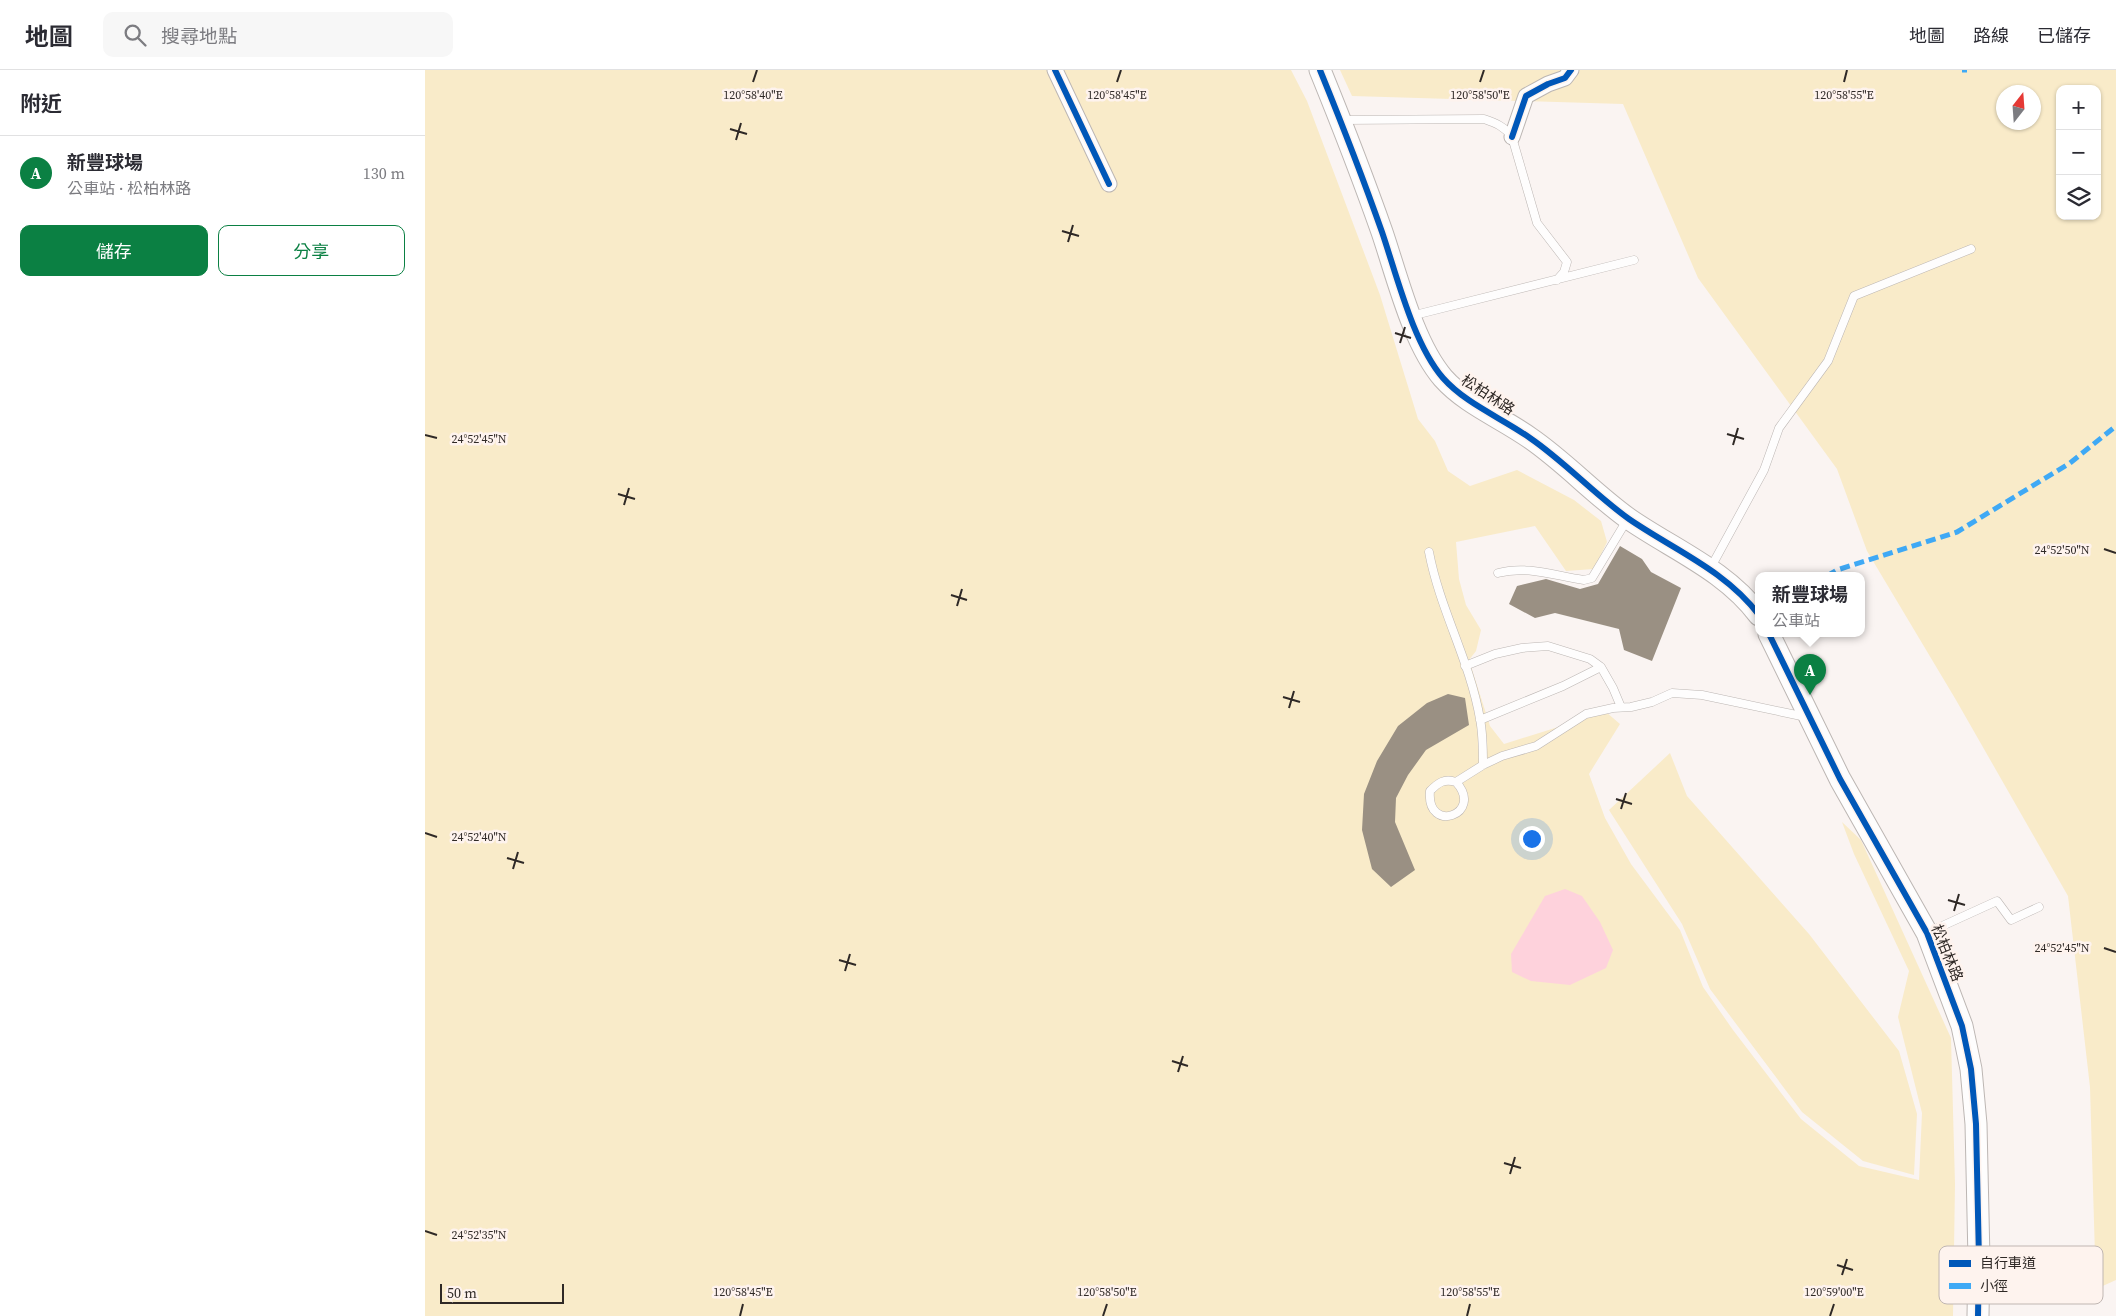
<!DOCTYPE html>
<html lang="zh-TW">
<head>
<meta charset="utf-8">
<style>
	body { margin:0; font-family:"Source Serif 4","Noto Sans TC",serif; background:#f7f7f7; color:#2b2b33 }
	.controls { position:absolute; right:15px; top:15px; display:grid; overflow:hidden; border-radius:10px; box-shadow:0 1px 4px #0004 }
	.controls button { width:45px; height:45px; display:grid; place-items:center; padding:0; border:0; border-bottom:1px solid #e1e1e2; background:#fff; color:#2b2b33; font:25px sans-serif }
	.compass { position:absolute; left:1571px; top:15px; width:45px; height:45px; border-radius:50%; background:#fff; box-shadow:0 1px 4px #0004; rotate:17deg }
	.scale { position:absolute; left:15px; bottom:12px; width:124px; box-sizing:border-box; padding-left:5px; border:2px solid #2f2926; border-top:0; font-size:14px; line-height:18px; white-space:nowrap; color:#2f2926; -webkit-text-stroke:4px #fef3ee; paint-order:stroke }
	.you { position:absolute; left:1106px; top:768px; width:18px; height:18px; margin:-12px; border:4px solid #fff; border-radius:50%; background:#1a73e8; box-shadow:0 0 0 8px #1a73e833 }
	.badge { display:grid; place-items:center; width:32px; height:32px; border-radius:50%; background:#0b8043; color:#fff; font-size:16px; font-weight:700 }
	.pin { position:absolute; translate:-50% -41px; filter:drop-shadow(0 1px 2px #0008) }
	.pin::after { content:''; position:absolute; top:26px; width:18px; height:15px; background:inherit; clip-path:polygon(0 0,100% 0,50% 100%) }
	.popup { position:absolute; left:1330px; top:502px; width:110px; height:65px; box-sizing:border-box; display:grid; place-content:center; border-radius:10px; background:#fff; filter:drop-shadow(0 1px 4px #0005); font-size:16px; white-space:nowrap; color:#7c7c81 }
	.popup b { font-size:19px; color:#2b2b33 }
	.popup::after { content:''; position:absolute; left:50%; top:100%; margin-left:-10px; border:10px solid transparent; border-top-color:#fff }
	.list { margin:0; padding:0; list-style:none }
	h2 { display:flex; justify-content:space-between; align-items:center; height:65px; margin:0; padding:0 20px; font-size:21px }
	h2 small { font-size:16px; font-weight:400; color:#7c7c81 }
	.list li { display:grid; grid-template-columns:32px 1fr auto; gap:15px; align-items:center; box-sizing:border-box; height:75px; padding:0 20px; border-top:1px solid #e1e1e2 }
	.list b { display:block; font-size:19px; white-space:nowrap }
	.list p { margin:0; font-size:16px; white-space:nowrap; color:#7c7c81 }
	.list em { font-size:16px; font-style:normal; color:#7c7c81 }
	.actions { display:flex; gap:10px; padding:15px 20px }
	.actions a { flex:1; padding:11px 0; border:1px solid #0b8043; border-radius:10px; text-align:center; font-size:18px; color:#0b8043 }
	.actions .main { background:#0b8043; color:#fff }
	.icon { flex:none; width:28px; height:28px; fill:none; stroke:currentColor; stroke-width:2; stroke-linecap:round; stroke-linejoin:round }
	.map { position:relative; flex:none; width:1691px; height:1246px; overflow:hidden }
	header { display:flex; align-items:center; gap:30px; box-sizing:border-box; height:70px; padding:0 25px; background:#fff; border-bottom:1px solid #e1e1e2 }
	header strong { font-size:24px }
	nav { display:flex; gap:28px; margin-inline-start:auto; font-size:18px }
	.search { width:350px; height:45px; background:#f7f7f7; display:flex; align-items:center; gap:12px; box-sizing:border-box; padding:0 18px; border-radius:10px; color:#7c7c81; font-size:19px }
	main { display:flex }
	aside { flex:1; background:#fff }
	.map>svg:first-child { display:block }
	.green { fill:#f9ebc9; fill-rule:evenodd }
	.water { fill:#fed2dc }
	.building { fill:#9a9083 }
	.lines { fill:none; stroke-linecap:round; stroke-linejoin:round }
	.lane-casing { stroke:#bcb6b3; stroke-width:9 }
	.street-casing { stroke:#bcb6b3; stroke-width:17 }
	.secondary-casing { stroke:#bcb6b3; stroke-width:23 }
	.lane { stroke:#fefdfd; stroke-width:8 }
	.street { stroke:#fefdfd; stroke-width:15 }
	.secondary { stroke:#fefdfd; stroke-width:21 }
	.quiet { stroke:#3fa9f5; stroke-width:5; stroke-dasharray:10 5; stroke-linecap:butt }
	.cycleway-casing { stroke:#fef3ee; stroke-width:9 }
	.cycleway { stroke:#0057b8; stroke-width:6 }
	.ticks { fill:none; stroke:#2f2926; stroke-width:2 }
	.labels { text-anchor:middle; stroke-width:5; stroke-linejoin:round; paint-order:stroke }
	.street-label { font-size:15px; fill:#2f2926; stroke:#fef3ee }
	.key { fill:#fef3ee; stroke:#c0b6b2; stroke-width:1 }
	.key-label { font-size:14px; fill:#2f2926 }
	.ticks-label { font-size:12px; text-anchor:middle; fill:#2f2926; stroke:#fef3ee; stroke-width:5; stroke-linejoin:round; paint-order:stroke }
</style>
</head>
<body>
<header>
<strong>地圖</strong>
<div class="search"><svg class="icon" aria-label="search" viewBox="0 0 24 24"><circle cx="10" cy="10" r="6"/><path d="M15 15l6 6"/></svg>搜尋地點</div>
<nav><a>地圖</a><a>路線</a><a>已儲存</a></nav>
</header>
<main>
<aside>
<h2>附近<small></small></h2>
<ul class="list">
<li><span class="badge">A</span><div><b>新豐球場</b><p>公車站 · 松柏林路</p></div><em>130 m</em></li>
</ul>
<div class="actions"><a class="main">儲存</a><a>分享</a></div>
</aside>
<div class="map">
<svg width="1691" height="1246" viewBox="0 0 1691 1246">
	<rect width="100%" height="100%" fill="#faf4f2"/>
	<!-- green -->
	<path class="green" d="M0,0h866l16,31 73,194 38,124 17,22 13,30 22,15 47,-16 57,30 27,21 6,21 -13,27 -28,2 -31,-45 -79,16 3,37 7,26 15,25 -5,21 -7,9 21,66 14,18 102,-32 14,12 -31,50 16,44 26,46 49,66 23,57 30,43 68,89 58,47 60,14 3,-67 -24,-96 11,-46 -55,-117 -12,-32 19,18 90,198 4,146 -2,132h-1528z
		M915,0h776v1210l-20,9 -6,-202 -22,-191 -112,-196 -89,-149 -30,-82 -139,-191 -75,-174 -271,-8zM1635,19h37v127h-37zM1578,22h30v30h-30z
		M1245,683l17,43 122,138 90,117 18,63 -3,61 -51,-14 -61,-49 -92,-123 -28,-65 -73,-114z"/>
	<!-- water -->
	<path class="water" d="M1140,819l17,7 18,26 13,28 -7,18 -36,17 -39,-4 -19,-9 -1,-18 34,-58z"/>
	<!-- building -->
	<path class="building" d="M1195,476l22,13 9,13 30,16 -29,73 -28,-11 -5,-21 -64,-16 -20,5 -26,-14 8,-18 29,-7 34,10 18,-5z
		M1023,624l17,4 4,27 -43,25 -18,25 -12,23 -1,24 20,48 -24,17 -19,-18 -10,-39 2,-36 13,-33 21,-35 29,-23z"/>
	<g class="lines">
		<!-- lane casing -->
		<g class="lane-casing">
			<path id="lane" d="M917,50l142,-1c12,4 21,8 28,18l25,86 30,39 -3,10 -7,8
				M986,246l223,-56
				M1004,482c11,58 41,109 51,167 3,15 3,31 3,46
				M1285,499l54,-99 15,-42 49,-67 26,-65 117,-47
				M1073,503c29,-8 57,3 86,7l8,-2 35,-58
				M1040,596l30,-12 27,-6 26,-2 42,13 11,8 12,21 8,19
				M1055,650l83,-34 38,-19
				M1031,712c29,32 -30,53 -26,9 8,-8 14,-13 26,-9l27,-17 19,-9 34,-10 50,-32 27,-6 18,-1 21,-5 20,-9 30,2 104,22
				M1504,862l68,-31 14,19 28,-13
				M1556,1190l85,-1"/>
		</g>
		<!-- street casing -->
		<g class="street-casing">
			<path id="street" d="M630,0l54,114
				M1087,67l14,-41 22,-12 17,-6 6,-8"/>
		</g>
		<!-- secondary casing -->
		<g class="secondary-casing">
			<path id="secondary" d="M895,0c22,54 43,108 62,162 15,44 31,111 61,146 23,26 59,40 87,60 35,24 64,56 99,81 45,31 96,51 130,96
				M1344,564l71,145 87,154 35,93 9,43 5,55 3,136 -1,56"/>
		</g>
		<!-- lane -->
		<use href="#lane" class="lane"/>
		<!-- street -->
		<use href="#street" class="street"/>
		<!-- secondary -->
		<use href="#secondary" class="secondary"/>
		<!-- quiet -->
		<path class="quiet" d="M1537,0h5
			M1402,506l10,-6 120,-38 113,-69 46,-37"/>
		<!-- cycleway casing -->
		<g class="cycleway-casing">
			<path id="cycleway" d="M630,0l54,114
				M895,0c22,54 43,108 62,162 15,44 31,111 61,146 23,26 59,40 87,60 35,24 64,56 99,81 45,31 96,51 130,96
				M1087,67l14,-41 22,-12 17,-6 6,-8
				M1344,564l71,145 87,154 35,93 9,43 5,55 3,136 -1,56"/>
		</g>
		<!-- cycleway -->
		<use href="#cycleway" class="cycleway"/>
	</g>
	<!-- ticks -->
	<path class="ticks" d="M328,12l4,-12M692,12l4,-12M1055,12l4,-12M1419,12l3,-12M305,59l17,5M311,70l5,-17M637,161l17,5M643,172l5,-17M970,263l16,5M975,273l5,-16M1302,364l17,5M0,365l12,3M1308,375l5,-17M193,424l17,5M199,435l5,-17M1679,479l12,4M526,525l16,5M532,536l5,-17M858,627l17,5M864,638l5,-17M1191,729l16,5M1196,739l5,-16M0,763l12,4M82,788l17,5M88,799l5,-17M1523,830l17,5M1529,841l5,-17M1679,878l12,4M414,890l17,5M420,901l5,-17M747,991l16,5M753,1002l5,-16M1079,1093l17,5M1085,1104l5,-17M0,1161l12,4M1412,1195l16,5M1417,1205l5,-16M315,1246l3,-12M678,1246l4,-12M1042,1246l3,-12M1405,1246l4,-12"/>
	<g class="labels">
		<!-- street labels -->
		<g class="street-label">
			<text transform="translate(1063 325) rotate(33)" y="5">松柏林路</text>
			<text transform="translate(1522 883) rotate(68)" y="5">松柏林路</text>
		</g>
	</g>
	<!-- legend -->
	<rect x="1514" y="1176" width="164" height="58" rx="8" class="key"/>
	<rect x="1524" y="1190" width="22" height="7" fill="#0057b8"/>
	<rect x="1524" y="1213" width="22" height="6" fill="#3fa9f5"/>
	<g class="key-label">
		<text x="1555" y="1198">自行車道</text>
		<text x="1555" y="1221">小徑</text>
	</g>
	<g class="ticks-label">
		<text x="328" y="29">120°58'40"E</text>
		<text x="692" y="29">120°58'45"E</text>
		<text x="1055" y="29">120°58'50"E</text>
		<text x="1419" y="29">120°58'55"E</text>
		<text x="54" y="373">24°52'45"N</text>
		<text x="1637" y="484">24°52'50"N</text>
		<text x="54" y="771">24°52'40"N</text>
		<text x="1637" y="882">24°52'45"N</text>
		<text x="54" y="1169">24°52'35"N</text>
		<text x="318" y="1226">120°58'45"E</text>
		<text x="682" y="1226">120°58'50"E</text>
		<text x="1045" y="1226">120°58'55"E</text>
		<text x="1409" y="1226">120°59'00"E</text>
	</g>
</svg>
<div class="controls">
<button>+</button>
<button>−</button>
<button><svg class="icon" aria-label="layers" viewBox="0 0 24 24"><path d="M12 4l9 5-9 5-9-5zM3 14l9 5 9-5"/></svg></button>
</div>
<svg class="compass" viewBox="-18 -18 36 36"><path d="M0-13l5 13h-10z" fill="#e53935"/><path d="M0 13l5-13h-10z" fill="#7c7c81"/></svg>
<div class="scale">50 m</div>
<div class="you"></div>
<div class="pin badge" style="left:1385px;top:625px">A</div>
<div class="popup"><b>新豐球場</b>公車站</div>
</div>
</main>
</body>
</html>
